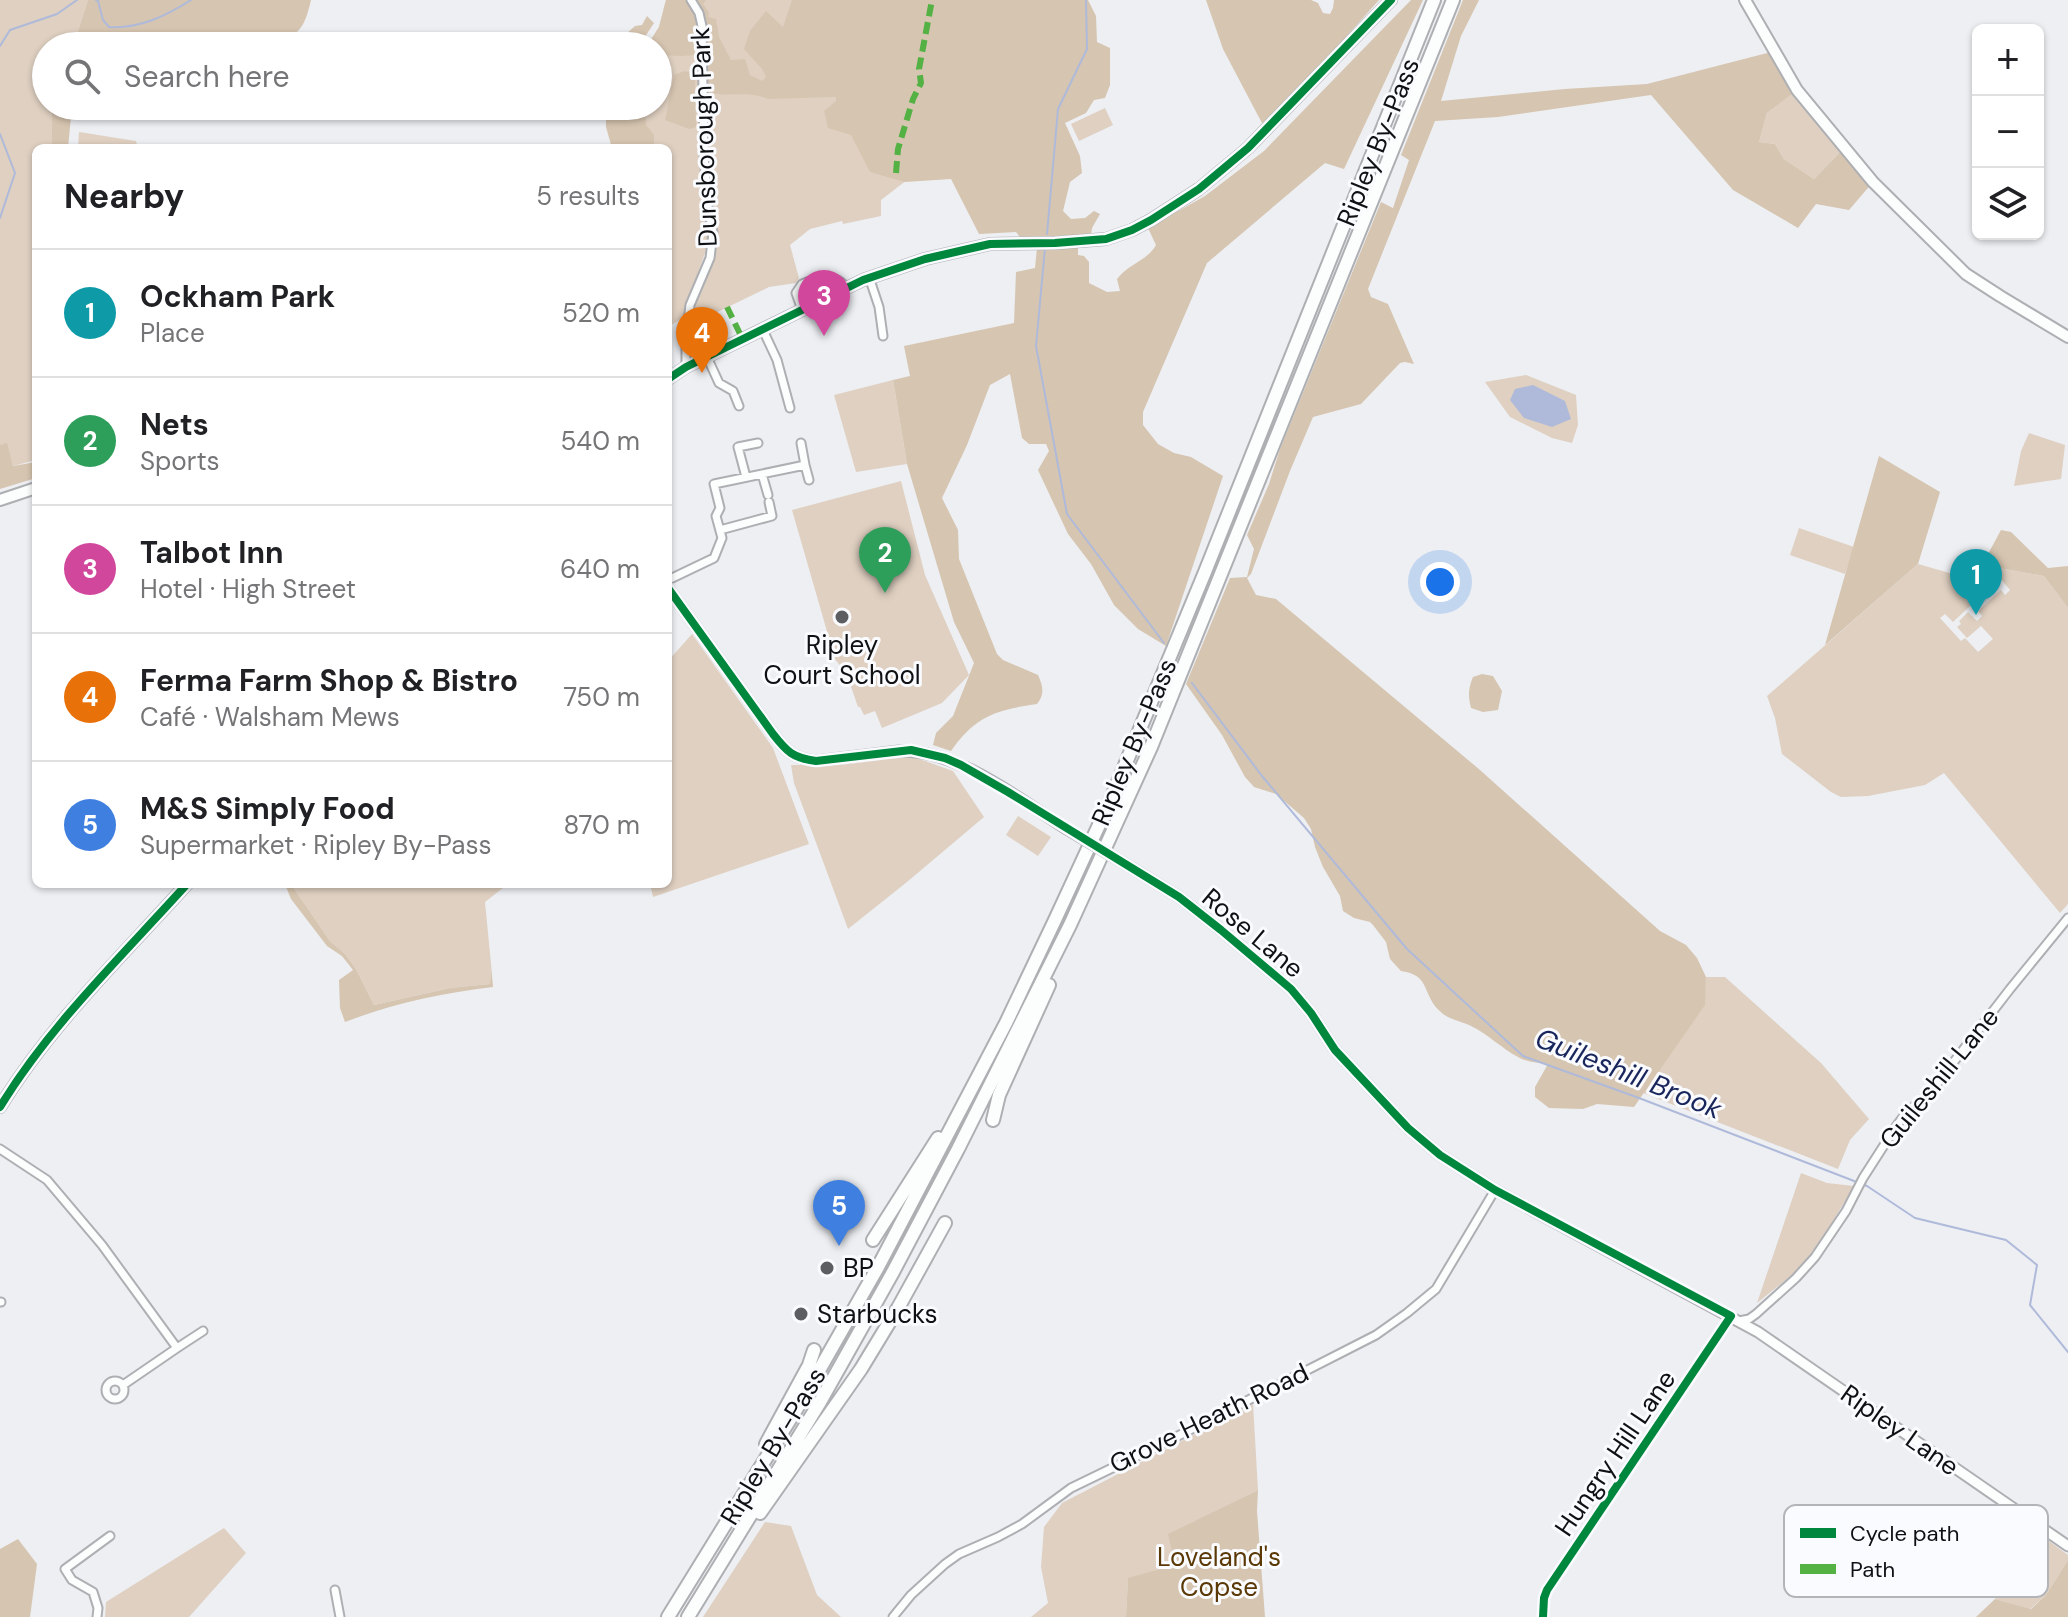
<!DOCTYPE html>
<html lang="en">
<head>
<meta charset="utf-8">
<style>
	body { margin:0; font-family:"DM Sans",sans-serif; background:#f2f2f2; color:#202124 }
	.controls { position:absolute; right:24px; top:24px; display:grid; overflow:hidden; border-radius:12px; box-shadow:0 2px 6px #0004 }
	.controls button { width:72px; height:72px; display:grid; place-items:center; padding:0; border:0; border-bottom:2px solid #e0e0e0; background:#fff; color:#202124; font:40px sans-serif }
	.you { position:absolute; left:1440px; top:582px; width:28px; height:28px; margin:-20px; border:6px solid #fff; border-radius:50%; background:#1a73e8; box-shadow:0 0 0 12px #1a73e833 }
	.badge { display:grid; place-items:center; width:52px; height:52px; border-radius:50%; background:#ea580c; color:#fff; font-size:26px; font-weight:700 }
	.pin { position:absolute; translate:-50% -66px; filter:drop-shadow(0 2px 4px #0008) }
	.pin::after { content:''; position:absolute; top:42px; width:28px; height:24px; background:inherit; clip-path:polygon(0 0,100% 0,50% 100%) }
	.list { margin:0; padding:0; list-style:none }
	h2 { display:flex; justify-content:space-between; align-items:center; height:104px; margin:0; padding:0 32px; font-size:34px }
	h2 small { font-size:26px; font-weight:400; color:#757577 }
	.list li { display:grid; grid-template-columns:52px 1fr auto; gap:24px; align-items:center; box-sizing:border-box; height:128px; padding:0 32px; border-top:2px solid #e0e0e0 }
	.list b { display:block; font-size:30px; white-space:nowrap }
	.list p { margin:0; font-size:26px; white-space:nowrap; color:#757577 }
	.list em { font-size:26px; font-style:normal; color:#757577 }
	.icon { flex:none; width:44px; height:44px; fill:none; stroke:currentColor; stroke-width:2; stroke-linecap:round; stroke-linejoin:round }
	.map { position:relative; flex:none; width:2068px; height:1617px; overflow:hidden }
	.search { position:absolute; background:#fff; box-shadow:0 2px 6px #0004; left:32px; top:32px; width:640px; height:88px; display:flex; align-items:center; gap:20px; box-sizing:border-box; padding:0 28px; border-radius:44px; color:#757577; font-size:30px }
	.panel { position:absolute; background:#fff; box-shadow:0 2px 6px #0004; left:32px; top:144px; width:640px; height:744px; border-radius:12px }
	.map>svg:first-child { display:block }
	.green { fill:#dfd0c1; fill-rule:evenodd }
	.forest { fill:#d6c5b0 }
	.water { fill:#afbada }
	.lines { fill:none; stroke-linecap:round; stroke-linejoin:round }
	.stream { stroke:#afbada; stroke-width:2 }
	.minor-casing { stroke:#aeafb3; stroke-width:11 }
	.tertiary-casing { stroke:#aeafb3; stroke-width:13 }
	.secondary-casing { stroke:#aeafb3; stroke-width:14 }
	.trunk-casing { stroke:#aeafb3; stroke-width:16 }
	.minor { stroke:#fcfdfd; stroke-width:7 }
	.tertiary { stroke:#fcfdfd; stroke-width:9 }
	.secondary { stroke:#fcfdfd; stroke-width:10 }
	.trunk { stroke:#fcfdfd; stroke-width:12 }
	.tertiary-bridge-casing { stroke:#aeafb3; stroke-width:13; stroke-linecap:butt }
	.tertiary-bridge { stroke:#fcfdfd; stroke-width:9 }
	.quiet { stroke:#54b144; stroke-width:6; stroke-dasharray:12 6; stroke-linecap:butt }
	.cycleway-casing { stroke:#fafbff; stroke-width:13 }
	.cycleway { stroke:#00873e; stroke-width:8 }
	.poi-dot { fill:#5c5e61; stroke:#fafbff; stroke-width:3 }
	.labels { text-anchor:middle; stroke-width:6; stroke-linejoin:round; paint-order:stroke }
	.street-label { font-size:26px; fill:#0e1012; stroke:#fafbff }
	.poi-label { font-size:26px; fill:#0e1012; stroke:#fafbff; text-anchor:start }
	.park-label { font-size:26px; fill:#5b3906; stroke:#fafbff }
	.water-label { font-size:28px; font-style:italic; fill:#19265c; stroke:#fafbff }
	.key { fill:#fafbff; stroke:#b3b4b8; stroke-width:2 }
	.key-label { font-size:22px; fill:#0e1012 }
</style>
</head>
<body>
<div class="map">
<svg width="2068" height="1617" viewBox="0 0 2068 1617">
	<rect width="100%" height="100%" fill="#edeff3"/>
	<!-- green -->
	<path class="green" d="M0,0h88l-15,46h-27v60h8l-2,7v35h-16v312l-23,6 -7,-22 -6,1z
		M666,0l34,19 4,154 5,61 -4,19 -16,45 -3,18 -18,11v-179h-43l2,-42h31v-60h-11l12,-19z
		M694,0h385l-126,176 -46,4 -26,20v16l-38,8 -1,-3 -32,8 -20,16 9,33 -3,5 -27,4 -66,32 13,28 -23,11 -4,-1c-4,-44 12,-59 23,-98 4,-14 -2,-47 -3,-63l1,-5 -7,-173z
		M1793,92l48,59 -27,28 -30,-20 -9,-15 -16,-2 8,-29z
		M1105,108l8,17 -34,16 -8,-17z
		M79,132l57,9 2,7h-60z
		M1526,375l50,20 2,30 -6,18 -20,-5 -42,-21 -25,-35z
		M893,380l14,84 -51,8 -22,-77z
		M2029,433l36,12 -4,34 -47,7 7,-35z
		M901,481l24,94 44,100 -27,28 -60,25 -7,-17 -11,4 -4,-8h-2l-11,-32 -12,-16 -43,-149z
		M1799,528l55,19 -9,27 -55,-19z
		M1918,564l56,16 8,-15 62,11 24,32v296l-8,9 -116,-140 -19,12 -57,11 -27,1 -10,-5 -49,-38 -7,-36 -8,-22zM2000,578l10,12 -5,5 -4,-5 -23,21 4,5 -5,5 -9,-9 -9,9 2,3 -4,3 10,11 14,-12 12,13 -15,13 -13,-14 -4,3 -21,-23 5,-4 8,8z
		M692,634l81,114 36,96 -156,53 -3,-13h18v-223z
		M911,756l42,15 31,46 -77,65 -59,47 -54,-146 -3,-18h49z
		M1018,816l33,21 -13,19 -32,-21z
		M291,884h217l-23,18 6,62 -1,20 -40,4 -76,17 -18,-36 -11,-15 -15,-13z
		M1706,977h19l96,86 48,56 -19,21 -12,29 -195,-76 61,-88z
		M1801,1173l26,10 27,3 -31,52 -26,33 -40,32z
		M1253,1404l5,86 -89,44 7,31 -48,14 -2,38h-95l17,-14 -7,-36 3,-40 18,-24z
		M765,1522l26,4 26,69 24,22h-138z
		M2027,1525l41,30v5l-22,35 -16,14 -35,-10 24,-32 -6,-23z
		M224,1528l22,25 -57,64h-84l1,-15z"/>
	<!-- forest -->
	<path class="forest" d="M88,0h223c-8,35 -15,36 -47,46h-191z
		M666,0h23l11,19 1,26 -6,1v9l-14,1 -22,-1 -1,3v-12h-11l12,-19z
		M694,0h12l-3,4 6,9 -1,4 8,2 3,18 12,23 14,-1 5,16 12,6 4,-4 -4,-8 -18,-20 6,-18 16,-20 17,16 9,-27h296l8,16 1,26 13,6v37l-5,13 -11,2 -8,13 -21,10 15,33 2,17 -12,9 -7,29 8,8 14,-1 9,-7 6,3 -8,14 -1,7 -71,2 -4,-5 -37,2 -28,-55 -46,3 -35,-10 -19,-37 -23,-7 -4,-17 12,-10v-4l-68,2c-19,-9 -41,-1 -61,-7l-4,-74z
		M1206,0h105l7,3 5,10 7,1 3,-6 1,-8h45l-58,65 -58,60 -40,-76z
		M1411,0h12l-79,169 -19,-6 -118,100 -64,149v13l15,19 16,9 17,4 32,19 -57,170 -28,-17 -24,-24 -23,-41 -23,-30 -30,-64 11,-19 -3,-7h-17l-7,-6 -12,-64 -20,11 -23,60 -25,53 16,32 1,29 38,95 6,6 35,15c5,11 7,19 -1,29 -40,6 -61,11 -86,47l-18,-6 3,-12 17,-17 21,-53 -20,-41 -47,-158 -14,-84 17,-4 -6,-30 110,-23 2,-51 19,-4 2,-20 41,-1v8l6,1 5,6v21l18,9 13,-1 -3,-12c11,-15 30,-18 39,-34l-8,-17 57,-32 59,-45z
		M1463,0h16l-18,36 -20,65 124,-12 82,-5 128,-33 22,39 -30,23 -8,29 16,2 9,15 30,20 31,-32 28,35 -24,28 -33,-6 -18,24 -65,-38 -82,-95 -153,22 -63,4 -67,168 3,8 17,7 26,60 -9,-2 -5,1 -39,41 -48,13 -23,54 -39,103 -4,4 9,17 20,4 204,171 180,161 26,14 11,13 9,19 -1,28 -71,102 -37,-3 -14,5 -34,-1 -14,-11v-10l13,-23c-9,-1 -22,-2 -30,-7 -17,-9 -30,-23 -47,-31 -10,-5 -21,-6 -29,-13 -21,-17 -10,-38 -41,-42l-11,-12 -4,-17 -13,-17 -3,-3 -16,-4 -11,-7 -3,-15 -17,-29 -8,-20 -4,-18 -7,-11 -28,-24 -22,-7 -9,-10 -23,-42 -36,-51 44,-106 17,-1 7,-28 -7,-14 22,-51 11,-35 101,-247 12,6 16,-48 -8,-5z
		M647,16l7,7 -15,23h-70l-2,-2 1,-7 58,-3 9,-8 7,-1z
		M685,71l10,3 1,53 -7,2 -24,-9 9,-45z
		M54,106h18l-4,42h-16v-35z
		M606,106h39l1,19 8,10v10l-3,3h-39l-6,-21z
		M7,443l6,23 23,-4v16l-36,11v-44z
		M1879,456l61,36 -22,72 -93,81z
		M2001,530l10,2 37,36 20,-2v42l-24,-32 -62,-11z
		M1482,674l11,2 9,15 -4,19 -15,2 -12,-4c-3,-12 -3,-19 2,-31z
		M285,884h6l39,57 15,13 11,15 18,36 76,-17 40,-4 1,-20 2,23c-51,6 -99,16 -148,35l-5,-14 -1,-28 14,-10 -11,-14 -15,-10 -36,-47z
		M1258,1490l-1,21 8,106h-139l2,-39 47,-13 -7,-31z
		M18,1539l19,25 -7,53h-30v-68z
		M2068,1560v57h-92l19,-18 36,10 15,-14z"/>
	<!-- water -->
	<path class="water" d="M1533,385l32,16 6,18 -19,8 -28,-9 -14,-18 5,-11z"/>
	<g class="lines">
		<!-- stream -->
		<path class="stream" d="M96,0l2,1 5,19 6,7c30,2 57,-11 82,-27
			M0,46l10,-16 47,-16 20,-14
			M0,134l15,39 -15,45
			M1047,234l11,-125 29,-60 -1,-49
			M1045,248l-9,98 31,168 97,129
			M1192,683l70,93 145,173 116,107 116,42 228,88 48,32 91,22 31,25 -7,40 38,47"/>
		<!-- minor casing -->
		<g class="minor-casing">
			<path id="minor" d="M869,277l10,30 4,29
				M802,310l-6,-17 6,-9c14,-6 34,-12 44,4
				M763,330l14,30 13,48
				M707,357l12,26 14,8 6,15
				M686,367v-29l4,-33 20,-47 3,-25 -5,-26 -4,-53 -2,-128 -3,-13 -8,-13
				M805,465l4,15
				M762,474l6,21
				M746,477l-8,-30 20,-4
				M720,530l52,-14 -3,-14
				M668,580l46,-22 8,-20 -6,-22 4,-8 -6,-24 91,-19 -4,-22
				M0,1149l47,31 55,65 75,103 -54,37
				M0,1302h1
				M1739,1321l10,-2 7,-5 40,-36 19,-21 31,-46 17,-33 34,-53 9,-12 23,-19 81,-105 58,-71
				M177,1348l26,-17
				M106 1390a9 9 0 1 1 18 0a9 9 0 1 1-18 0Z
				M335,1590l5,27
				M97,1617l1,-9 -5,-16 -21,-12 -7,-11 45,-33
				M893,1617l18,-22 34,-31 14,-10 39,-17 24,-13 49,-36 105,-51 200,-102 31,-22 29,-24 59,-99
				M1543,1617l1,-19 3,-8 184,-274"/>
		</g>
		<!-- tertiary casing -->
		<g class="tertiary-casing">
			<path id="tertiary" d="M668,588l105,146c14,18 20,24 43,27l83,-10c57,-2 119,47 166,77
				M1132,868l47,29 42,33 70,59 20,24 24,37 73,78 32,27 55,35 263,142 310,214"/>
		</g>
		<!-- secondary casing -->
		<g class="secondary-casing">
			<path id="secondary" d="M1745,0l52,90 76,92 93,92 34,22 68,41
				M668,379l18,-12 177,-87 62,-21 65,-15 65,-1 51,-4 26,-9 19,-10 48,-31 49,-41 143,-148
				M0,500l36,-12
				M0,1107c50,-82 122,-151 187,-223"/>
		</g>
		<!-- trunk casing -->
		<g class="trunk-casing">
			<path id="trunk" d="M993,1120l6,-25 50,-110
				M873,1240l65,-102
				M766,1444l43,-79 5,-15
				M760,1513l101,-144 37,-61 47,-85
				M668,1617l137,-222 73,-128 128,-244 49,-103 56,-121 94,-227 229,-572
				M688,1617l132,-215 73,-130 65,-123 112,-224 81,-178 302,-747"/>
		</g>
		<!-- minor -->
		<use href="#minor" class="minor"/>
		<!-- tertiary -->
		<use href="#tertiary" class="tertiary"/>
		<!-- secondary -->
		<use href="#secondary" class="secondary"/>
		<!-- trunk -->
		<use href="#trunk" class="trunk"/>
		<!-- tertiary-bridge casing -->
		<g class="tertiary-bridge-casing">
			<path id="tertiary-bridge" d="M1065,828l67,40"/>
		</g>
		<!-- tertiary-bridge -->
		<use href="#tertiary-bridge" class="tertiary-bridge"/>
		<!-- quiet -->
		<path class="quiet" d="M896,173l2,-24 15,-50 8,-16 -2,-14 13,-69
			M727,307l16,33"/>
		<!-- cycleway casing -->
		<g class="cycleway-casing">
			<path id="cycleway" d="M668,379l18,-12 177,-87 62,-21 65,-15 65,-1 51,-4 26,-9 19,-10 48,-31 49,-41 143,-148
				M668,588l105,146c14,18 20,24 43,27l95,-11 34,8 16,7 47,27 171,105 42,33 70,59 20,24 24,37 73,78 32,27 55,35 236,126 -184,274 -3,8 -1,19
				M0,1107c50,-82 122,-151 187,-223"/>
		</g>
		<!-- cycleway -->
		<use href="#cycleway" class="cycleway"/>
	</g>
	<!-- markers -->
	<g class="poi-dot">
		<circle cx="842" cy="617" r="8"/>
		<circle cx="827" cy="1268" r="8"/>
		<circle cx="801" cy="1314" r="8"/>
	</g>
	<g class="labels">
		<!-- street labels -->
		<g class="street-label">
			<text transform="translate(704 137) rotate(-92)" y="9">Dunsborough Park</text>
			<text transform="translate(1378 142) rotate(-68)" y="9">Ripley By-Pass</text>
			<text transform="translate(1134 742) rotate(-67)" y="9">Ripley By-Pass</text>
			<text transform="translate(1253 933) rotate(40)" y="9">Rose Lane</text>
			<text transform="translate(1939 1078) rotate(-51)" y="9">Guileshill Lane</text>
			<text transform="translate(1209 1418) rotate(-26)" y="9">Grove Heath Road</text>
			<text transform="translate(1900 1430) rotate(35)" y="9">Ripley Lane</text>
			<text transform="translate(773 1446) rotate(-59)" y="9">Ripley By-Pass</text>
			<text transform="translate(1615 1453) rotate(-56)" y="9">Hungry Hill Lane</text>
		</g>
		<!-- poi labels -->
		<g class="poi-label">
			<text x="842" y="654" text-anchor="middle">Ripley<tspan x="842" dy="30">Court School</tspan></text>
			<text x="843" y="1277">BP</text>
			<text x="817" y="1323">Starbucks</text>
		</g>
		<!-- park labels -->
		<g class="park-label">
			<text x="1219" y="1566">Loveland's<tspan x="1219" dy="30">Copse</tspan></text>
		</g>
		<!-- water labels -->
		<g class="water-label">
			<text transform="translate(1629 1073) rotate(22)" y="10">Guileshill Brook</text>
		</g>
	</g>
	<!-- legend -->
	<rect x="1784" y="1505" width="264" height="92" rx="12" class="key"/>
	<rect x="1800" y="1528" width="36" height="10" fill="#00873e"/>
	<rect x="1800" y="1564" width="36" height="10" fill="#54b144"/>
	<g class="key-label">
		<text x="1850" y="1541">Cycle path</text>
		<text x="1850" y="1577">Path</text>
	</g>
</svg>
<div class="controls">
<button>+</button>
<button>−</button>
<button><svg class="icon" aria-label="layers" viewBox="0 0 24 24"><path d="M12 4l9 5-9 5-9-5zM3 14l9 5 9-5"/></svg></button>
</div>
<div class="you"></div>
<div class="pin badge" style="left:1976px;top:615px;background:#0f9aa8">1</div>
<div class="pin badge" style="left:885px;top:593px;background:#2e9e5b">2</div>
<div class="pin badge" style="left:824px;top:336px;background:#d1479c">3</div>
<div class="pin badge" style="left:702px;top:373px;background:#e8710a">4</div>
<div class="pin badge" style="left:839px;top:1246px;background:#3f7fe0">5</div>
<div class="search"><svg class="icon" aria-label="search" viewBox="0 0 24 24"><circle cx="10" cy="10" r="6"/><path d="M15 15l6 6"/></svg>Search here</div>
<section class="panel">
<h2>Nearby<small>5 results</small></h2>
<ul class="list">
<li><span class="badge" style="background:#0f9aa8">1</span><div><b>Ockham Park</b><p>Place</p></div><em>520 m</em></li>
<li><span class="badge" style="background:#2e9e5b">2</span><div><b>Nets</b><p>Sports</p></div><em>540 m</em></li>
<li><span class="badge" style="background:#d1479c">3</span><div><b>Talbot Inn</b><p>Hotel · High Street</p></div><em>640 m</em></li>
<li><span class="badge" style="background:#e8710a">4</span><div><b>Ferma Farm Shop &amp; Bistro</b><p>Café · Walsham Mews</p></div><em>750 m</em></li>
<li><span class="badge" style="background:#3f7fe0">5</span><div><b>M&amp;S Simply Food</b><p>Supermarket · Ripley By-Pass</p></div><em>870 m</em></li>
</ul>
</section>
</div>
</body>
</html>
